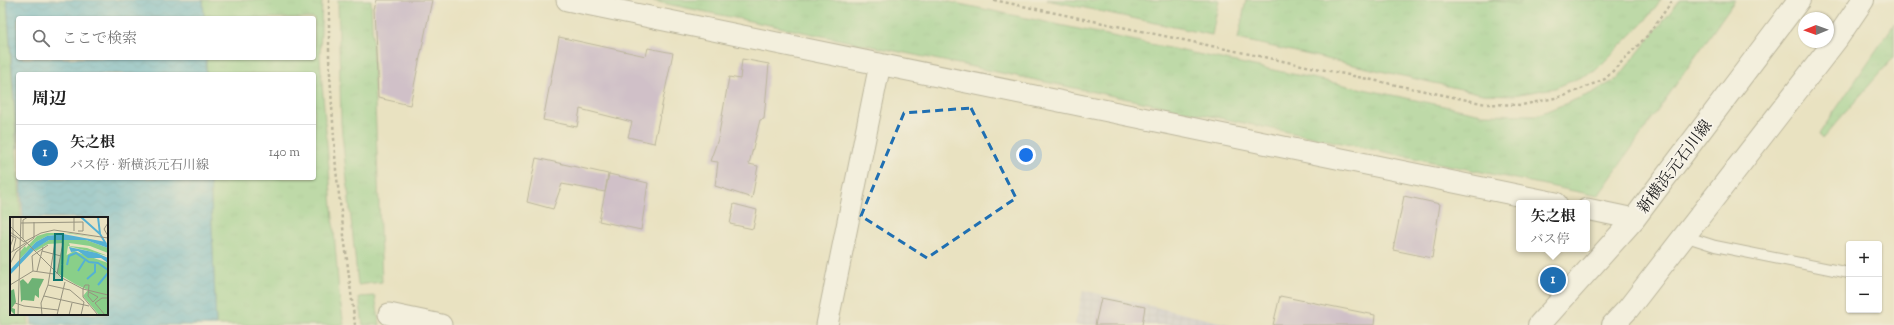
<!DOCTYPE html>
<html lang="ja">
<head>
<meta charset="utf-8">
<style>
	body { margin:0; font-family:"Sorts Mill Goudy","Noto Serif JP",serif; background:#f6f6f6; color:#222 }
	.controls { position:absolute; right:12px; bottom:12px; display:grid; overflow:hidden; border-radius:4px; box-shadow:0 1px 3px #0004 }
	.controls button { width:36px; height:36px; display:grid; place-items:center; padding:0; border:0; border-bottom:1px solid #e0e0e0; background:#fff; color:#222; font:20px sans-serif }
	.compass { position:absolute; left:1798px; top:12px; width:36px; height:36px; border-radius:50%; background:#fff; box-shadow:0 1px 3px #0004; rotate:269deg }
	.you { position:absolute; left:1026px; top:155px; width:14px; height:14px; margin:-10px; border:3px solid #fff; border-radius:50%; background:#1a73e8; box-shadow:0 0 0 6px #1a73e833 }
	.badge { display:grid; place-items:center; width:26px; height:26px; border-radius:50%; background:#1f6fb2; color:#fff; font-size:13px; font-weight:700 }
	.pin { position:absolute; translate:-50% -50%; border:2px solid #fff; box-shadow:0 1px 4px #0006 }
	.popup { position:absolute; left:1516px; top:200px; width:74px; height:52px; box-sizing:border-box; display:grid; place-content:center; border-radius:4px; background:#fff; filter:drop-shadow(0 1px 3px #0005); font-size:13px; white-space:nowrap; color:#767676 }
	.popup b { font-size:15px; color:#222 }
	.popup::after { content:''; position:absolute; left:50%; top:100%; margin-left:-8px; border:8px solid transparent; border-top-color:#fff }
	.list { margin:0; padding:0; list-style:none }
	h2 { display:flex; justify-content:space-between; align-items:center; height:52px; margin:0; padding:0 16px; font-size:17px }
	h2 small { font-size:13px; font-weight:400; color:#767676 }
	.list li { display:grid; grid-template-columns:26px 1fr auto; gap:12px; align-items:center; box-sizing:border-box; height:56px; padding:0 16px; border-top:1px solid #e0e0e0 }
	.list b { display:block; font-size:15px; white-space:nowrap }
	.list p { margin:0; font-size:13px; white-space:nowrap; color:#767676 }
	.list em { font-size:13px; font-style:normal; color:#767676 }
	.icon { flex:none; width:22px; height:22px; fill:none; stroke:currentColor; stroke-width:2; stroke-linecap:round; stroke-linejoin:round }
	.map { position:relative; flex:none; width:1894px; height:325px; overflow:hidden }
	.search { position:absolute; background:#fff; box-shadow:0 1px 3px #0004; left:16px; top:16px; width:300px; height:44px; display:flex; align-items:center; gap:10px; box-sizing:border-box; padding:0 14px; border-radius:4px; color:#767676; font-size:15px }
	.panel { position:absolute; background:#fff; box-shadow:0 1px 3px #0004; left:16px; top:72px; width:300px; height:108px; border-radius:4px }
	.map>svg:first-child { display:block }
	.industrial { fill:url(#industrial-grid) }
	.grass { fill:url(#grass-tufts); stroke:#527652 }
	.park { fill:#89cf89; stroke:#527652 }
	.water { fill:url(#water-waves); stroke:#386678 }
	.building { fill:#b198d0 }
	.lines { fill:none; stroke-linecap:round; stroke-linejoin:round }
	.service-casing { stroke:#827f6e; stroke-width:12 }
	.minor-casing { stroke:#827f6e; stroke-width:23 }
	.tertiary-casing { stroke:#827f6e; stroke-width:24 }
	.path { stroke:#827f6e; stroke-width:2.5; stroke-dasharray:3 3; stroke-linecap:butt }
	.service { stroke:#fff; stroke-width:10 }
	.minor { stroke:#fff; stroke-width:21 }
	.tertiary { stroke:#fff; stroke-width:22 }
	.marked { fill:none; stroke:#1f6fb2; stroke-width:3; stroke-dasharray:8 5; stroke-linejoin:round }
	.labels { text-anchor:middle; stroke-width:4; stroke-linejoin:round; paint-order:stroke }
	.street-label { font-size:16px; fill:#1c1c1c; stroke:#f7f3e8 }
	.inset-river { fill:none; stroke:#55b1d3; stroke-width:2 }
	.inset-road { fill:none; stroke:#97937f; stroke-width:1 }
	.view { fill:#0f766e; fill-opacity:0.15; stroke:#0f766e; stroke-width:2 }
	.inset-edge { fill:none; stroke:#1c1c1c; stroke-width:2 }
</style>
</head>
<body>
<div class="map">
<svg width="1894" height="325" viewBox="0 0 1894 325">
	<defs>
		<pattern id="industrial-grid" width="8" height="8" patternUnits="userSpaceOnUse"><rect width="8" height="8" fill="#c3c1db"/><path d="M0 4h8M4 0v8" fill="none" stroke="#a7a5bb"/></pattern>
		<pattern id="grass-tufts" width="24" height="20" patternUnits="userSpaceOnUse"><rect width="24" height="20" fill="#89cf89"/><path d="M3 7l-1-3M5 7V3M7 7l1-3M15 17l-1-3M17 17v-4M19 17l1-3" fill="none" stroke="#76b176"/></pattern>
		<pattern id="water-waves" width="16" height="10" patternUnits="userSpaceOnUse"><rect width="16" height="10" fill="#55b1d3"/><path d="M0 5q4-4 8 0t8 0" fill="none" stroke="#468faa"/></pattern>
	</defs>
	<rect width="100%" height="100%" fill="#f7f3e8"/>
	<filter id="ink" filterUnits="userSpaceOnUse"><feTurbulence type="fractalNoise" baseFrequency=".025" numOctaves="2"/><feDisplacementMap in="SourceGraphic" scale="8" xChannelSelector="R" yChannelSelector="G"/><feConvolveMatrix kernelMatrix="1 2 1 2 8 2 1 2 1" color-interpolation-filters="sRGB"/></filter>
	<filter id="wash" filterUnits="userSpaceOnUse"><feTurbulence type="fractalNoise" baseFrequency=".012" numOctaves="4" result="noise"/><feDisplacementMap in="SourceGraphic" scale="16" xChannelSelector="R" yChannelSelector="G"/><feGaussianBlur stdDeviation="0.9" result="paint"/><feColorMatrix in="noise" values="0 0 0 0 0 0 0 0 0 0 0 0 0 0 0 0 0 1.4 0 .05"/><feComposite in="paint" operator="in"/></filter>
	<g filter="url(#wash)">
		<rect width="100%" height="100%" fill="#e9e2c1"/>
		<!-- industrial -->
		<path class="industrial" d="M1083,290l149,35h-157z"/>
		<!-- grass -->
		<path class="grass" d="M0,0h7l14,218h-10v96h17l1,11h-29z
			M203,0h119l-2,58 19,235 5,32h-128l-6,-147h104v-104h-108v-16h108v-40h-110z
			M338,0h33l11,282 -24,3 -17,-161z
			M648,0h293l541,114 55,1 55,-22 25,-14 63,-79h55l-137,196z
			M1047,0h172l-7,35z
			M1246,0h415l-17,22 -49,49 -40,17 -41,7 -31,-1 -245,-55z
			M1894,24v33l-71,81 -4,-4z
			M375,296l5,29h-17l-4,-28z"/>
		<!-- park -->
		<path class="park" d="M1489,0h36l-7,4z"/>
		<!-- water -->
		<path class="water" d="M7,0h196l1,18h-186v40h188v16h-188v75z
			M20,178h190l6,147h-184l-1,-11h76v-96h-84z"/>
		<g id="blocks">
			<!-- building -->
			<path class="building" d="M377,0h55l-22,105 -32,-7 -4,-89z
				M559,37l87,19 2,-8 25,5 -19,90 -26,-6 4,-15 -52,-13 -3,18 -34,-7z
				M742,59l27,5 -5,55 -4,1 -11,44 9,2 -6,32 -37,-12 3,-24 -8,-1 8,-22 11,-62 11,2z
				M536,158l72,16 -3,18 -43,-8 -9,25 -26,-7z
				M609,174l39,9 -7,47 -42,-9z
				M1404,196l36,8 -8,54 -39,-8z
				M734,204l23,6 -4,19 -23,-5z
				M1280,296l95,19 -1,10h-101z
				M1101,298l44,9 -3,18h-47z"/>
		</g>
	</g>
	<g filter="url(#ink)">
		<use href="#blocks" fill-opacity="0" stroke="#827f6e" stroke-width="1"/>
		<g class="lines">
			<!-- service casing -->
			<g class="service-casing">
				<path id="service" d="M1684,236l31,10 134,27"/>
			</g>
			<!-- minor casing -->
			<g class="minor-casing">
				<path id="minor" d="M567,0l989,203
					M1587,209l47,10
					M389,314l52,11
					M827,325l53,-261"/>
			</g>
			<!-- tertiary casing -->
			<g class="tertiary-casing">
				<path id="tertiary" d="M1539,325l95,-106 165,-219
					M1613,325l15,-16 208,-269 27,-40"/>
			</g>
			<!-- path -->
			<path class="path" d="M329,0v58l7,112 19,155
				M994,0l492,104 36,1 42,-9 41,-17 42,-43 26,-36"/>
			<!-- service -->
			<use href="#service" class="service"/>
			<!-- minor -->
			<use href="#minor" class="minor"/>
			<!-- tertiary -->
			<use href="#tertiary" class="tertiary"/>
		</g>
	</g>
	<!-- marked area -->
	<path d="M0 0H1894V325H0ZM971,108l45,90 -89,60 -66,-42 43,-103z" fill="#e9e2c1" fill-opacity=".55" fill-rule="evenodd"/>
	<path class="marked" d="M971,108l45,90 -89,60 -66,-42 43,-103z"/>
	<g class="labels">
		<!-- street labels -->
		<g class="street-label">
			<text transform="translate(1674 166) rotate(-53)" y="6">新横浜元石川線</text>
		</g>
	</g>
	<!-- overview -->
	<g transform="translate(10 217)">
		<rect width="98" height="98" fill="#e9e2c1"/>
		<path d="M37,16h23l30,5 -34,-5 -19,3 -11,6 -16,17v-7l5,-6 1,2 11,-12zM56,21l20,2 22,8v5l-18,-7 -21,-3 1,3 17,2 21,8 -40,-10 -3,19 -4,-1 14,20 -18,-11 6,-30 -15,1 -12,7 -2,-2 15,-9z" fill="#89cf89"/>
		<path d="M22,61l12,1 -5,10v9l-4,-3 -1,6 -11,-1 -2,2 -1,-21 3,-2 5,5zM4,72l2,13 -4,6 3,1v6l-5,-5v-19z" fill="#6eb275"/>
		<path d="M64,34l34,12v52h-9l-16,-19 5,-6 -13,-6 -13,-13 3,-15z" fill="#89cf89"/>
		<path d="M53,17l43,8 2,6 -22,-8h-37l-14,9 -25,26 1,-6 25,-27 11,-6zM59,30l28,6 11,5v5l-7,-5h-13l-10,-7 -7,1z" fill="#55b1d3"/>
		<path class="inset-river" d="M71,0l19,17M88,0l2,17 6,10M57,48l2,-9 7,-3 13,9 9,1 10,7M68,54l7,-11M77,62l8,-7v-8M88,68l10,-12"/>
		<path class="inset-road" d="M64,0v14M11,6l62,-1M98,6l-4,6 4,7M0,9l52,52 21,11 2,-4h4l-1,11 5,6 5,-5 -9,-5M68,14h5v-9M0,15l14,10 17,-9 13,-3 54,8M0,18l6,3 -3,13M13,22v-19l5,-3M0,30l3,-8v-22M32,34l19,5M0,36l17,-11M0,47l6,-12 18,-14v-16M23,54l-1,-15 16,-11M27,54l6,-24M47,57l6,-31M0,68l23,-14 21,3M38,68l22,5 14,12 -3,13M34,79l45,10M5,86l9,3 34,4M8,98l3,-98M32,98l-1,-12 7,-18 7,-42M47,98l8,-33M59,98l3,-12M88,98l-15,-18v-8l25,6M95,98l-10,-12 7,-5h6"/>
		<path class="view" d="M45,17h8l-1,46h-8z"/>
		<rect width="98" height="98" class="inset-edge"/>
	</g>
</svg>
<div class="controls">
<button>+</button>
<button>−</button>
</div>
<svg class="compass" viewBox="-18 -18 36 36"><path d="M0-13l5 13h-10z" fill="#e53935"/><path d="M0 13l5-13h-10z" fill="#767676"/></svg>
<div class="you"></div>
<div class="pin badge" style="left:1553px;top:280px">1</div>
<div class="popup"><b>矢之根</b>バス停</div>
<div class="search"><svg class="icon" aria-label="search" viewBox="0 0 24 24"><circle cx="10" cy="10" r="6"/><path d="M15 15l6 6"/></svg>ここで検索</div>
<section class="panel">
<h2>周辺<small></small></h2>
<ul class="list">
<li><span class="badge">1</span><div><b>矢之根</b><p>バス停 · 新横浜元石川線</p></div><em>140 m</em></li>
</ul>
</section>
</div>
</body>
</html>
